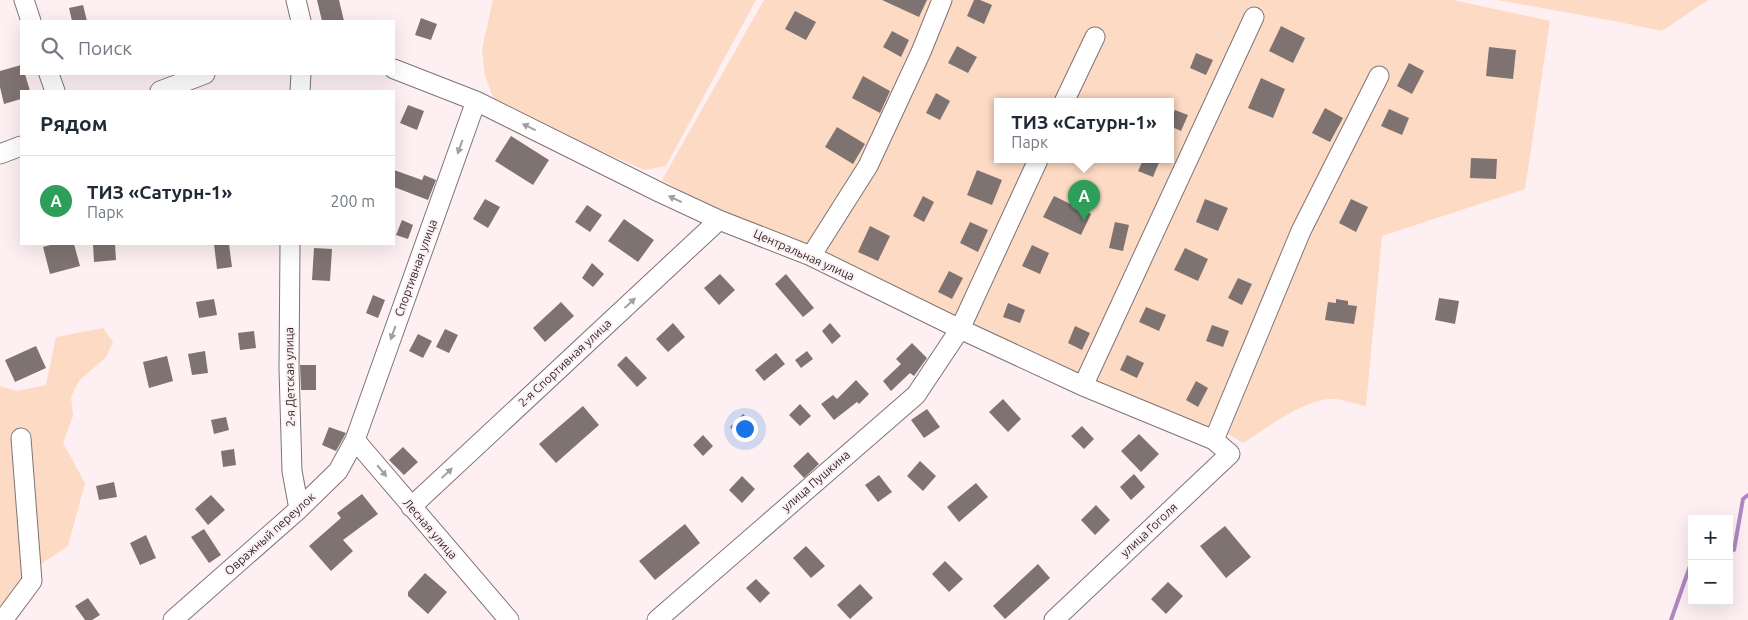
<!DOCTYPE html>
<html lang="ru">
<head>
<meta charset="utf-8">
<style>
	body { margin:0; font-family:Ubuntu,sans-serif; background:#f2f2f3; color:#1f2937 }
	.controls { position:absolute; right:15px; bottom:15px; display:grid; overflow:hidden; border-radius:0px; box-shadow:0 5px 20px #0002 }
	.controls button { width:45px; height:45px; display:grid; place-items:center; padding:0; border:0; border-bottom:1px solid #e0e1e3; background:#fff; color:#1f2937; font:25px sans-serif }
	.you { position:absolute; left:744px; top:428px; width:18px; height:18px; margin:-12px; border:4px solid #fff; border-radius:50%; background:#1a73e8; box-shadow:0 0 0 8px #1a73e833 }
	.badge { display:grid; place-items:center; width:32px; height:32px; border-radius:50%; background:#47681e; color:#fff; font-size:16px; font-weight:700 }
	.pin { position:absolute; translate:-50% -41px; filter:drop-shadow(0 1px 2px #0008) }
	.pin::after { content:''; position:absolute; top:26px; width:18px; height:15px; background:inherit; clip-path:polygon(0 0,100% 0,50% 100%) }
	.popup { position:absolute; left:994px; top:98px; width:180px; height:65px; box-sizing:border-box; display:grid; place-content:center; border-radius:0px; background:#fff; filter:drop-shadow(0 1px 4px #0005); font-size:16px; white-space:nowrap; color:#747a83 }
	.popup b { font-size:19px; color:#1f2937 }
	.popup::after { content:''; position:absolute; left:50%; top:100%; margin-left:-10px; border:10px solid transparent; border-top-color:#fff }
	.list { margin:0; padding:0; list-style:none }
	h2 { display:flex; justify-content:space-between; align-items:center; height:65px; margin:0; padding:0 20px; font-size:21px }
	h2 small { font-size:16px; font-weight:400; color:#747a83 }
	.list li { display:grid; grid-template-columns:32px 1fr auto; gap:15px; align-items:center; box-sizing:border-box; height:90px; padding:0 20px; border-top:1px solid #e0e1e3 }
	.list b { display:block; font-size:19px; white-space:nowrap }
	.list p { margin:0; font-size:16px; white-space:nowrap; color:#747a83 }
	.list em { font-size:16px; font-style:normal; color:#747a83 }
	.icon { flex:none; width:28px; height:28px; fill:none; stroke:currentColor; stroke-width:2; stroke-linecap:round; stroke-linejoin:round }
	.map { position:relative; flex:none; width:1748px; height:620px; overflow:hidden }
	.search { position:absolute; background:#fff; box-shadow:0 5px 20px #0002; left:20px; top:20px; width:375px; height:55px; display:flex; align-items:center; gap:12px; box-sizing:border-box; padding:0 18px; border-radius:0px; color:#747a83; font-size:19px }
	.panel { position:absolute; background:#fff; box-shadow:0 5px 20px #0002; left:20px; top:90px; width:375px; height:155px; border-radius:0px }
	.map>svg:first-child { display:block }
	.green { fill:#fcdac3; fill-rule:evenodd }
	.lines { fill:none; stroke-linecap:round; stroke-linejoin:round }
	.stream { stroke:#b286c2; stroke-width:4 }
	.building { fill:#7f7371 }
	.minor-casing { stroke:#7f7375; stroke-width:21 }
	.minor { stroke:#fff; stroke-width:19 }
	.oneway { fill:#a29fa0 }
	.labels { text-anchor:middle; stroke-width:4; stroke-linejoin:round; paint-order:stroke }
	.street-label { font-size:12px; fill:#302a2b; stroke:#fef0f2 }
</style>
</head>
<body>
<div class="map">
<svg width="1748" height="620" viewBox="0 0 1748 620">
	<rect width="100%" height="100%" fill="#fef0f2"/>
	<!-- green -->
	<path class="green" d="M493,0h263l-90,166 -22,4 -64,-28 -86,-42 -9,-24 -3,-27z
		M764,0h689l97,21 -25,168 -143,47 -16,170c-11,-2 -23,-7 -34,-7 -26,-1 -67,30 -89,44l-18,-11 -22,-4 -228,-98 -269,-125 -44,-25zM998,102h172v58h-172z
		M1497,0h211l-46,31 -48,-10z
		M103,328l10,14 -7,15 -27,24 -8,16 2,19 -10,27 22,40 -17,63 -36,24 -32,39v-223l17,5 29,-6 10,-48z"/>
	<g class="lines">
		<!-- stream -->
		<path class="stream" d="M1729,552l5,-2 9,-51 5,-4
			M1671,620l19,-54 2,-1"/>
	</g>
	<!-- building -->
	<path class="building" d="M317,0h22l5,21h-22z
		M882,0h45l-8,17z
		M974,0h6l12,5 -8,19 -17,-8z
		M83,5l4,16h-15l-3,-13z
		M795,11l21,11 -10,18 -21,-11z
		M421,18l16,6 -6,16 -16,-5z
		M1281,26l24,12 -12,25 -24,-12z
		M892,31l17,9 -8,17 -18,-10z
		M957,46l20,11 -9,16 -20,-10z
		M1489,47l27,3 -3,29 -27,-3z
		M1196,53l17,7 -7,15 -16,-7z
		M1409,63l15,8 -12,23 -15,-8z
		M21,65v9h4l5,17h-9v8l-17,5 -4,-17v-16z
		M863,76l27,15 -10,22 -28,-15z
		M1261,78l24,11 -12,29 -25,-10z
		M936,93l14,8 -10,19 -14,-7z
		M408,105l16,6 -7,19 -17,-7z
		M1325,108l18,10 -13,24 -18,-9z
		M1389,109l20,9 -7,17 -21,-9z
		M1175,110l13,5 -7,16 -11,-5v-5z
		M837,127l28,17 -12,20 -28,-17z
		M511,136l38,24 -16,25 -38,-24z
		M1471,158l26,1 -1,20 -26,-1z
		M1143,160h17l-7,17 -15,-6z
		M394,170l28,10 2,-5 12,5 -8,20 -34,-13z
		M977,170l25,10 -10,25 -25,-10z
		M923,196l11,6 -10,20 -11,-6z
		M1054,196l37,18 -10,21 -38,-18z
		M485,199l15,8 -12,21 -15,-9z
		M1205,199l23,9 -10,23 -22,-9z
		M1351,199l17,8 -12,25 -17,-9z
		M587,205l15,10 -12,17 -15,-10z
		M624,219l30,21 -16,22 -30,-21z
		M402,220l11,5 -5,14 -12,-4z
		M970,222l18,8 -10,22 -18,-9z
		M1115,222l14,3 -6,26 -14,-3z
		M870,226l20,10 -12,25 -20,-9z
		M54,244h20l6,22 -30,8 -7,-27z
		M93,244h22l1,16 -22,2z
		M214,244h15l3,23 -15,2z
		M1032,245l17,8 -9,21 -18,-8z
		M314,248l18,1 -2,32 -18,-1z
		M1185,248l23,11 -10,22 -24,-11z
		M592,263l12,11 -11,13 -11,-9z
		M949,271l14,7 -11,21 -14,-7z
		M720,274l15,16 -16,15 -15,-17z
		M786,274l28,34 -11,9 -28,-33z
		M1238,278l14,6 -10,21 -14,-7z
		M373,295l12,5 -7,18 -12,-5z
		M1439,298l20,3 -4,23 -20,-4z
		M214,299l3,16 -18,3 -3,-16z
		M1336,299l12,2v4l9,1 -3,18 -29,-4 3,-18 8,1z
		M561,302l13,14 -29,26 -12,-14z
		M1008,303l17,7 -5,13 -17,-6z
		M1146,307l20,8 -7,16 -20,-9z
		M673,323l12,14 -17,15 -12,-13z
		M830,323l11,13 -9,8 -10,-13z
		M1212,325l17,6 -6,16 -17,-6z
		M1075,326l15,7 -8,17 -14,-7z
		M445,329l13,6 -9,18 -13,-6z
		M254,331l2,17 -16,2 -2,-17z
		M418,334l14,7 -9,17 -14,-7z
		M912,343l15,15 -13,18 -4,-3 -19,18 -8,-10 18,-17 -5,-5z
		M36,346l10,22 -31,14 -10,-22z
		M205,351l3,22 -16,2 -4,-21z
		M807,351l6,8 -12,9 -6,-8z
		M776,353l9,11 -21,17 -9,-11z
		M1127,355l17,8 -7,15 -17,-8z
		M167,356l6,25 -24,7 -6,-26z
		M626,356l21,22 -10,9 -20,-22z
		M300,365h16v25h-15z
		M856,380l13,14 -10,10 -2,-2 -23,18 -13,-16 12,-9 4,4z
		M1196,381l12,7 -10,19 -12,-7z
		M1003,399l18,20 -13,13 -19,-20z
		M800,404l11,12 -11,10 -11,-11z
		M583,406l16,19 -43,38 -17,-19z
		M927,409l13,18 -16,11 -13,-18z
		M743,414l12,12 -13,13 -12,-12z
		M226,417l3,13 -15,4 -3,-14z
		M1082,426l12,13 -10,10 -13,-13z
		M329,427l17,6 -10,18 -14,-6z
		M1139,434l20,20 -18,18 -20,-21z
		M703,435l10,11 -10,10 -10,-11z
		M403,447l15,15 -14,13 -15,-15z
		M234,449l2,16 -13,2 -2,-16z
		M808,452l11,12 -15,14 -11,-12z
		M920,461l16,15 -13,15 -16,-15z
		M1134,474l11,13 -14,13 -11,-13z
		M879,475l13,17 -14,10 -13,-17z
		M742,476l13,13 -13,14 -13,-13z
		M114,482l3,15 -18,3 -3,-14z
		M976,483l12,14 -29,25 -12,-15z
		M362,494l16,20 -35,26 10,11 -22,20 -22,-25 32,-28 -4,-5z
		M211,495l14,15 -17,15 -13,-16z
		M1096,505l14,15 -15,15 -14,-15z
		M685,524l15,19 -45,37 -16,-19z
		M1225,526l26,31 -25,21 -26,-32z
		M204,529l17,26 -12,8 -18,-26z
		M146,535l10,23 -16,7 -10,-22z
		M806,546l19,20 -14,12 -18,-20z
		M945,561l18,18 -14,13 -17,-18z
		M1038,564l12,14 -45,41 -12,-13z
		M425,573l22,19 -19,22 -20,-18v-4z
		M756,579l14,14 -10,10 -14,-15z
		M1168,582l15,14 -17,18 -15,-15z
		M860,584l13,14 -23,21 -13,-14z
		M88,598l12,17 -8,5h-7l-10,-14z"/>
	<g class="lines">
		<!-- minor casing -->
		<g class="minor-casing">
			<path id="minor" d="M24,0l7,21
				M296,0l5,21
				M394,69l82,32 185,92 58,27 92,36 149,73 123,57 131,54 16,14 -176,166
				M49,74l6,17
				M160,91l45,-17
				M300,91l1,-17
				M476,101l-121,339 154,180
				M1064,102l31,-65
				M0,154l21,-8
				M290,244l-1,125 3,102 7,38
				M811,256l57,-90 53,-114 21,-52
				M1083,386l171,-369
				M1214,440l87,-209 78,-155
				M411,507l308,-287
				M3,620l29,-39 -11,-143
				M173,620l126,-111 39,-38 17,-31
				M657,620l259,-225 44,-66 78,-169"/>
		</g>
		<!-- minor -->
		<use href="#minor" class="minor"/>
	</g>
	<!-- one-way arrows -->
	<defs><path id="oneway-solid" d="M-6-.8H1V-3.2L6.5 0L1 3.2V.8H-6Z" transform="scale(1.25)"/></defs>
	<g class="oneway">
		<use href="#oneway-solid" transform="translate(529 127) rotate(-154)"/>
		<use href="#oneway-solid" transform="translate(460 147) rotate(110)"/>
		<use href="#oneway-solid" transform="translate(675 199) rotate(-155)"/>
		<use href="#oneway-solid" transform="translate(630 303) rotate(-43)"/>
		<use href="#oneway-solid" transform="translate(393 333) rotate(110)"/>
		<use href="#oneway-solid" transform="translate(382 471) rotate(50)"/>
		<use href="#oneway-solid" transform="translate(447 473) rotate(-43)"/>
	</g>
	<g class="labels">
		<!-- street labels -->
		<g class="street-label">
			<text transform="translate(804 255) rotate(24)" y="4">Центральная улица</text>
			<text transform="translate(416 268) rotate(-70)" y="4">Спортивная улица</text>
			<text transform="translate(565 363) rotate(-43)" y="4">2-я Спортивная улица</text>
			<text transform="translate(290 377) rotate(-91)" y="4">2-я Детская улица</text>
			<text transform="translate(816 481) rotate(-41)" y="4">улица Пушкина</text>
			<text transform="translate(430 529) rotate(49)" y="4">Лесная улица</text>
			<text transform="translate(1149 530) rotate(-43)" y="4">улица Гоголя</text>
			<text transform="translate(270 534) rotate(-42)" y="4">Овражный переулок</text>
		</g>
	</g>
</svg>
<div class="controls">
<button>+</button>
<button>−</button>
</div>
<div class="you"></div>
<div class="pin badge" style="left:1084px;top:221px;background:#2e9e5b">A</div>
<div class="popup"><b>ТИЗ «Сатурн-1»</b>Парк</div>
<div class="search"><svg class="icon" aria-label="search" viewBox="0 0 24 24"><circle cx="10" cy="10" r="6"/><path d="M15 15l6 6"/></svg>Поиск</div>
<section class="panel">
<h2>Рядом<small></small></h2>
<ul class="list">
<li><span class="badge" style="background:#2e9e5b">A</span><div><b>ТИЗ «Сатурн-1»</b><p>Парк</p></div><em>200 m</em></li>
</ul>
</section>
</div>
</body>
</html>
